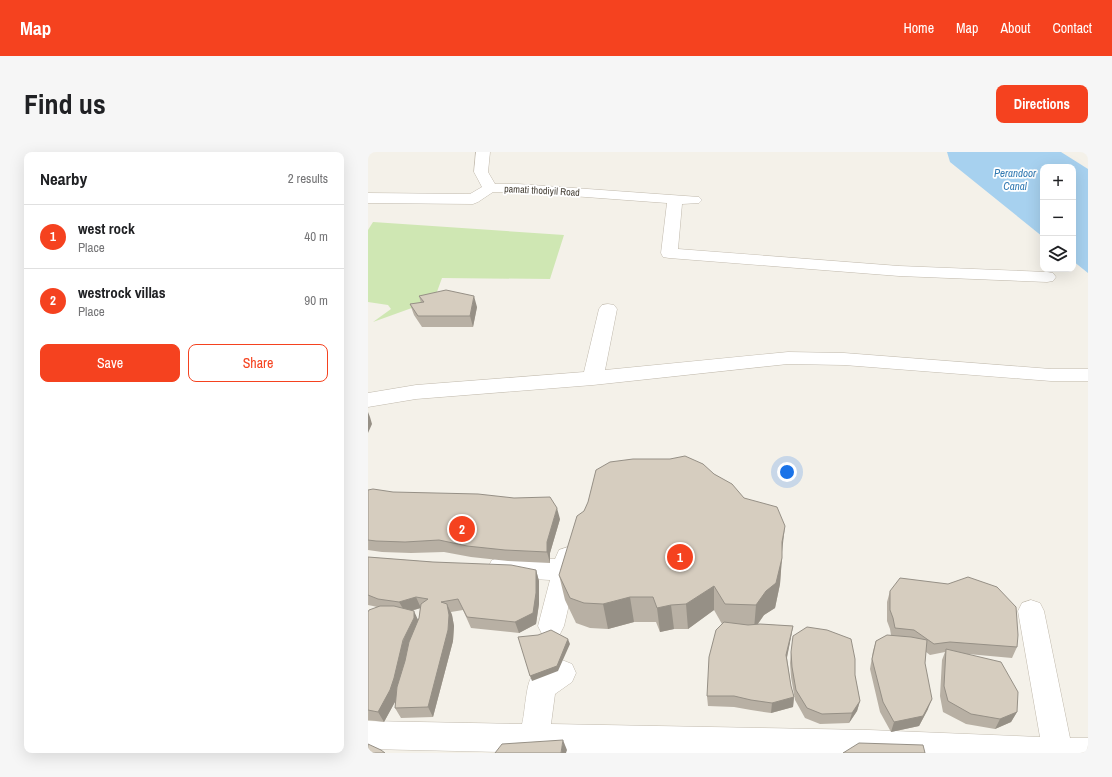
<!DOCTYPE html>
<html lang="en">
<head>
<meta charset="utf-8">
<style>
	body { margin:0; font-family:"Archivo Narrow",sans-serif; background:#f6f6f6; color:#202124 }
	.controls { position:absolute; right:12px; top:12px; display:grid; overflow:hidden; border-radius:8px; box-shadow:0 4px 16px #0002 }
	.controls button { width:36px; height:36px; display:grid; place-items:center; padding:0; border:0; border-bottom:1px solid #e0e0e0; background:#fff; color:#202124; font:20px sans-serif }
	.you { position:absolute; left:419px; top:320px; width:14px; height:14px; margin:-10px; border:3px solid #fff; border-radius:50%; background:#1a73e8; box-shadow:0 0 0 6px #1a73e833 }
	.badge { display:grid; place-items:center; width:26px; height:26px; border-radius:50%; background:#f5421f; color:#fff; font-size:13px; font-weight:700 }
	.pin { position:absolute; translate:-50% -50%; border:2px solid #fff; box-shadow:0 1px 4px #0006 }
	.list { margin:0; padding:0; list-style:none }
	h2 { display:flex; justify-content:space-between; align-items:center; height:52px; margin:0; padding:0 16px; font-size:17px }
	h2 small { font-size:13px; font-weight:400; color:#757577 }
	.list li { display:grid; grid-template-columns:26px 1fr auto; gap:12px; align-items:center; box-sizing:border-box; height:64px; padding:0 16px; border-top:1px solid #e0e0e0 }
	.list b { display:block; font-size:15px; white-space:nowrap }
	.list p { margin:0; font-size:13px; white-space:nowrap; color:#757577 }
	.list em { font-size:13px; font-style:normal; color:#757577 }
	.actions { display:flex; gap:8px; padding:12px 16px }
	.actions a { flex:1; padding:9px 0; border:1px solid #f5421f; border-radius:8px; text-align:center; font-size:14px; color:#f5421f }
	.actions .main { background:#f5421f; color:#fff }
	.icon { flex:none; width:22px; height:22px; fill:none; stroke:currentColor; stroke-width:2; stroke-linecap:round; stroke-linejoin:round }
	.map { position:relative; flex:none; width:720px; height:601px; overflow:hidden; border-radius:8px }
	header { display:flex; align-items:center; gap:24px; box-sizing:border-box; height:56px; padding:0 20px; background:#f5421f; color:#fff }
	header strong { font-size:19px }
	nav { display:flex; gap:22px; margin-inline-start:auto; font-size:14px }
	.intro { display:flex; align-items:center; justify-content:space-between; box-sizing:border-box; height:96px; padding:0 24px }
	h1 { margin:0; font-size:28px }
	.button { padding:10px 18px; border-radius:8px; background:#f5421f; color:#fff; font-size:14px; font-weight:700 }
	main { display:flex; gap:24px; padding:0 24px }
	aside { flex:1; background:#fff; border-radius:8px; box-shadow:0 4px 16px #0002 }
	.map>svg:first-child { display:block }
	.green { fill:#cfe7b3 }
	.water { fill:#a7d1ef }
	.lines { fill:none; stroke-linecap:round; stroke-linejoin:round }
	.street-casing { stroke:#c0b9ac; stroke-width:1 }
	.street { fill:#fff; fill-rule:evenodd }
	.wall { fill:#b8b0a4; fill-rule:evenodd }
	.shaded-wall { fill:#969086 }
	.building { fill:#d6cdbf; stroke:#969086 }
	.labels { text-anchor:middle; stroke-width:3.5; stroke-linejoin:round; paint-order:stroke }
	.far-street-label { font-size:10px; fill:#484238; stroke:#fff }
	.far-water-label { font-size:11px; font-style:italic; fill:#327ab2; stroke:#fff }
</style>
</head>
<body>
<header>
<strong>Map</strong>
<nav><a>Home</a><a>Map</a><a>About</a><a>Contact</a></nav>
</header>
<div class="intro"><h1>Find us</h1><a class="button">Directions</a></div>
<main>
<aside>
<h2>Nearby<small>2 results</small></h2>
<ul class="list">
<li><span class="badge">1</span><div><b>west rock</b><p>Place</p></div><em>40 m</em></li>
<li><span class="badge">2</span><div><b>westrock villas</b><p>Place</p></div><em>90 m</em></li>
</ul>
<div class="actions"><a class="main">Save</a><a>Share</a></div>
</aside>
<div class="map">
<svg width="720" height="601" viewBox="0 0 720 601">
	<rect width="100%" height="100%" fill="#f4f1e9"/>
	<!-- green -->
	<path class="green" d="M5,70l191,13 -14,44 -108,-1 -8,22 -61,22 18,-13 -3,-4 -20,-3v-72z"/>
	<!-- water -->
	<path class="water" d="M579,0h114l27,17v104l-15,-12v-94h-30v70l-93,-75z"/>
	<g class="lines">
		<!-- street casing -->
		<g class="street-casing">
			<path id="street" d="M108,0h14l-2,20 7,12h23l181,13 3,3 -3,3 -17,1 -4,45 221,17 148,6 6,1 3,4 -3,4 -6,1 -148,-6 -230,-18 -6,-1 -2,-4 6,-50 -149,-11h-25l-15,10 -5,2 -105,-1v-10l102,1 12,-7 -8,-15z
				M240,152l6,1 3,4 -12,61 183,-18 56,1 207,16h37v12h-37l-207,-16 -56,-1 -195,21 -177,14 -48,8v-14l48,-8 168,-13 15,-63 3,-4z
				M200,395l9,3 3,7 -16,69 -4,8 -9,4 -9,-4 -4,-8 12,-46 -49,-3 -9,-3 -4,-7 4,-7 9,-3 54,2 4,-9z
				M663,448l9,3 4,8 26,127h18v15h-539l-181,-4v-28l154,3c3,-10 4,-42 10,-47 3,-2 8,-3 11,-6 6,-4 11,-8 19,-11l10,4 4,9 -4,9 -17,12 -4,30 318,6 171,7 -22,-126 4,-8z"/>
		</g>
		<!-- street -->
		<use href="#street" class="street"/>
	</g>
	<!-- wall -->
	<path class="wall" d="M51,144l58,11 -4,20h-51l-8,-12 -4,-11 11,-1z
		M0,338l192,29 -10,34v10l-42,-2 -37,-4 -27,-5 -33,1 -29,-1 -14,-2z
		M414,402l-2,30 -5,24 -11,7 -6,9 35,2 -2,11 -4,21 4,28 3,11 -1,10 -22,6 -20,-3 -17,-3 -26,-1 -1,-10 15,-72 -8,-14 -26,19h-14l-14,3 -4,-10h-22l-26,7 -18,-1 -14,-5 -11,-23 -6,-25z
		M0,405l168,13 3,11v23l-3,20 -17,9 -48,-5 -8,-18 -12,2 1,3 2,11 -1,15 -20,76 -32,1 -6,-10v-6l-11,20 -16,-2v-108l9,-5 -4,-1 -5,-1zM52,456l-1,10 -1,2 -6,-9z
		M522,439l127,56 -5,11 -44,-4 49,58 -6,10 -16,7 -29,-5 -23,-12 -3,-16 2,-36 3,-8 -15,3 -4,-3 -1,11 3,46 -9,17 -28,6 -11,-20 -10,-43 3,-18 3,-10 15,-6 -1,-6 -3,-8v-19z
		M423,500l64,23 5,26 -3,10 -8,12 -29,1 -15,-6 -10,-18 -4,-23 -1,-14z"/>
	<!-- shaded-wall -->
	<path class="shaded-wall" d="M106,144l3,11 -4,20 -3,-11z
		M0,260l2,5 2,7 -4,9z
		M189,356l3,11 -10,34v10l-3,-11v-10z
		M417,374l-3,26 -2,16 2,-26z
		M414,406l-2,26 -5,24 -11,7 -10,14 2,-24z
		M168,418l3,11v23l-3,20 -17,9 -4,-11z
		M346,434v24l-26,19 -2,-25z
		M48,445l5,11 -16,4 -6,-10z
		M262,445l4,25 -26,7 -5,-25z
		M79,452l5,11 2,11 -1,15 -20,76 -5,-10z
		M303,453l3,24 -14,3 -3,-24z
		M46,459l5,11 -23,78 -12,22 -6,-10z
		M425,474l-2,11 -6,29 1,-11z
		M200,487l2,5 -12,27 -26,10 -2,-5z
		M426,545l-1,10 -22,6 1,-10z
		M564,547l-4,10 -9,17 -28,6 3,-10z
		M492,549l-3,10 -8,12 3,-10z
		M649,560l-6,10 -16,7 5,-10z
		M195,588l4,10 -1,3h-5z"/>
	<!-- building -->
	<path class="building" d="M78,138l28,6 -4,20h-52l-8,-12 14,-2 -5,-6z
		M317,304l18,8 11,10 18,10 12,14 33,9 8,19 -3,16v16l-6,25 -10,8 -10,14 -31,-1 -11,-18 -28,18 -15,1 -14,3 -4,-11h-23l-27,7 -19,-1 -14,-5 -11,-23 18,-59 7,-5 4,-9 8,-32 14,-8 23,-3h37z
		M5,337l20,3 85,2 36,4 36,-1 7,11 -10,34v10l-42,-2 -38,-4 -28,-6 -34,2 -29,-1 -8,-1v-50z
		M0,405l65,5 78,3 25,5v23l-3,20 -18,9 -48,-5 -9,-18 -17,3 6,2 2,11 -1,15 -20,77 -33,1 2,-21 8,-26 4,-19 10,-24 2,-14 7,-5 -12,-2 -17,5 -21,-3 -10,-4z
		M600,425l29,10 19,20 2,28 -1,12 -67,-5 -16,2 -20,-14 -19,-2 -2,-10 -3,-8v-19l10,-13 48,6z
		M12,454h14l20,5v7l-11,22 -9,38 -4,12 -12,22 -10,-2v-98l1,-2z
		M356,470l24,3 12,-1 33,2 -7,29 5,31 3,11 -22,6 -21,-3 -17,-4h-27l2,-39 7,-27z
		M439,475l20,3 24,9 4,20v16l5,26 -8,12 -30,1 -15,-6 -11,-18 -4,-23 -1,-15 2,-16z
		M183,478l17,9 -11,27 -27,10 -12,-39 20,-2z
		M519,483l24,2 16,3 -2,23 7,36 -9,17 -29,6 -11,-20 -11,-43 4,-18z
		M578,497l55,13 17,30 -1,20 -17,7 -29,-5 -23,-13 -4,-15z
		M195,588l-2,13h-66l7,-9z
		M491,591l64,2 2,8h-82z
		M0,592l13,6 4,3h-17z"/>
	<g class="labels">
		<!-- far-street labels -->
		<g class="far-street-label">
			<text transform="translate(174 38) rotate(3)" y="4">pamati thodiyil Road</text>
		</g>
		<!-- far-water labels -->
		<g class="far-water-label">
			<text x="647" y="25">Perandoor<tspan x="647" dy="13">Canal</tspan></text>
		</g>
	</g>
</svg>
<div class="controls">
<button>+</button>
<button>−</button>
<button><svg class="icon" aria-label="layers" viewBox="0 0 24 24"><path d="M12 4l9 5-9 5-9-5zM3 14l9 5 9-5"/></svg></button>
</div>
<div class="you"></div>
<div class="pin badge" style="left:312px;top:405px">1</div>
<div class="pin badge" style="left:94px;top:377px">2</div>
</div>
</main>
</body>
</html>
